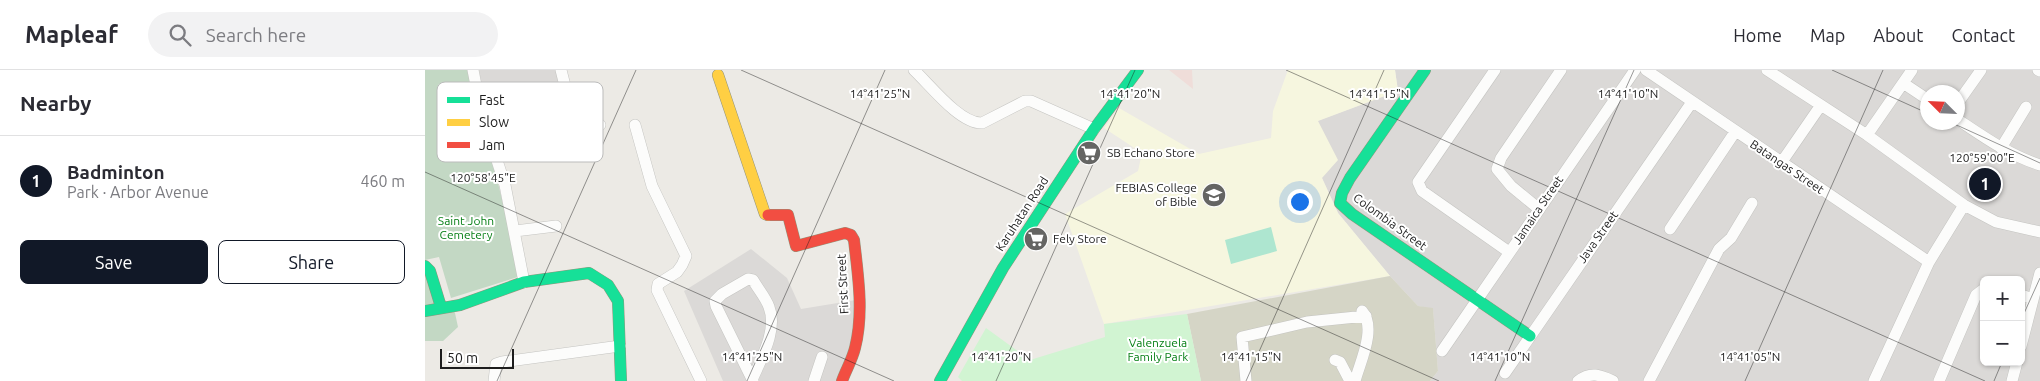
<!DOCTYPE html>
<html lang="en">
<head>
<meta charset="utf-8">
<style>
	body { margin:0; font-family:Ubuntu,sans-serif; background:#f2f2f3; color:#2b2b33 }
	.controls { position:absolute; right:15px; bottom:15px; display:grid; overflow:hidden; border-radius:8px; box-shadow:0 1px 4px #0004 }
	.controls button { width:45px; height:45px; display:grid; place-items:center; padding:0; border:0; border-bottom:1px solid #e1e1e2; background:#fff; color:#2b2b33; font:25px sans-serif }
	.compass { position:absolute; left:1495px; top:15px; width:45px; height:45px; border-radius:50%; background:#fff; box-shadow:0 1px 4px #0004; rotate:294deg }
	.scale { position:absolute; left:15px; bottom:12px; width:74px; box-sizing:border-box; padding-left:5px; border:2px solid #1d1d1d; border-top:0; font-size:14px; line-height:18px; white-space:nowrap; color:#1d1d1d; -webkit-text-stroke:4px #fff; paint-order:stroke }
	.you { position:absolute; left:874px; top:131px; width:18px; height:18px; margin:-12px; border:4px solid #fff; border-radius:50%; background:#1a73e8; box-shadow:0 0 0 8px #1a73e833 }
	.badge { display:grid; place-items:center; width:32px; height:32px; border-radius:50%; background:#111827; color:#fff; font-size:16px; font-weight:700 }
	.pin { position:absolute; translate:-50% -50%; border:2px solid #fff; box-shadow:0 1px 5px #0006 }
	.list { margin:0; padding:0; list-style:none }
	h2 { display:flex; justify-content:space-between; align-items:center; height:65px; margin:0; padding:0 20px; font-size:21px }
	h2 small { font-size:16px; font-weight:400; color:#7c7c81 }
	.list li { display:grid; grid-template-columns:32px 1fr auto; gap:15px; align-items:center; box-sizing:border-box; height:90px; padding:0 20px; border-top:1px solid #e1e1e2 }
	.list b { display:block; font-size:19px; white-space:nowrap }
	.list p { margin:0; font-size:16px; white-space:nowrap; color:#7c7c81 }
	.list em { font-size:16px; font-style:normal; color:#7c7c81 }
	.actions { display:flex; gap:10px; padding:15px 20px }
	.actions a { flex:1; padding:11px 0; border:1px solid #111827; border-radius:8px; text-align:center; font-size:18px; color:#111827 }
	.actions .main { background:#111827; color:#fff }
	.icon { flex:none; width:28px; height:28px; fill:none; stroke:currentColor; stroke-width:2; stroke-linecap:round; stroke-linejoin:round }
	.map { position:relative; flex:none; width:1615px; height:311px; overflow:hidden }
	header { display:flex; align-items:center; gap:30px; box-sizing:border-box; height:70px; padding:0 25px; background:#fff; border-bottom:1px solid #e1e1e2 }
	header strong { font-size:24px }
	nav { display:flex; gap:28px; margin-inline-start:auto; font-size:18px }
	.search { width:350px; height:45px; background:#f2f2f3; display:flex; align-items:center; gap:12px; box-sizing:border-box; padding:0 18px; border-radius:28px; color:#7c7c81; font-size:19px }
	main { display:flex }
	aside { flex:1; background:#fff }
	.map>svg:first-child { display:block }
	.residential { fill:#dbd9d7; fill-rule:evenodd }
	.commercial { fill:#efddd9 }
	.education { fill:#f6f6df }
	.construction { fill:#d5d5c6 }
	.cemetery { fill:#c3d8c4 }
	.park { fill:#d1f4d2 }
	.pitch { fill:#aee6d0 }
	.lines { fill:none; stroke-linecap:round; stroke-linejoin:round }
	.street-casing { stroke:#c4c4c1; stroke-width:12 }
	.fast-casing { stroke:#93957c; stroke-width:12 }
	.slow-casing { stroke:#93957c; stroke-width:12 }
	.jam-casing { stroke:#93957c; stroke-width:12 }
	.street { stroke:#fcfcfb; stroke-width:11 }
	.fast { stroke:#16e098; stroke-width:11 }
	.slow { stroke:#ffcf43; stroke-width:11 }
	.jam { stroke:#f24e42; stroke-width:11 }
	.ticks { fill:none; stroke:#1d1d1d; stroke-width:1; stroke-opacity:0.45 }
	.labels { text-anchor:middle; stroke-width:4; stroke-linejoin:round; paint-order:stroke }
	.poi-label { font-size:12px; fill:#1d1d1d; stroke:#fff; text-anchor:start }
	.street-label { font-size:12px; fill:#1d1d1d; stroke:#fff }
	.park-label { font-size:12px; fill:#067f15; stroke:#fff }
	.key { fill:#fff; stroke:#bbb; stroke-width:1 }
	.key-label { font-size:14px; fill:#1d1d1d }
	.ticks-label { font-size:12px; text-anchor:middle; fill:#1d1d1d; stroke:#fff; stroke-width:4; stroke-linejoin:round; paint-order:stroke }
</style>
</head>
<body>
<header>
<strong>Mapleaf</strong>
<div class="search"><svg class="icon" aria-label="search" viewBox="0 0 24 24"><circle cx="10" cy="10" r="6"/><path d="M15 15l6 6"/></svg>Search here</div>
<nav><a>Home</a><a>Map</a><a>About</a><a>Contact</a></nav>
</header>
<main>
<aside>
<h2>Nearby<small></small></h2>
<ul class="list">
<li><span class="badge">1</span><div><b>Badminton</b><p>Park · Arbor Avenue</p></div><em>460 m</em></li>
</ul>
<div class="actions"><a class="main">Save</a><a>Share</a></div>
</aside>
<div class="map">
<svg width="1615" height="311" viewBox="0 0 1615 311">
	<rect width="100%" height="100%" fill="#eceae5"/>
	<!-- residential -->
	<path class="residential" d="M54,0h79l18,59 -84,14z
		M970,0h645v311h-610l8,-10 -5,-62 -15,-3 -28,-30 -52,-63 -16,-35 -5,-57 81,-30zM1502,22h30v30h-30zM1559,210h37v82h-37z
		M326,179l36,29 14,31 55,-9 1,17 -17,64h-117l-39,-90z"/>
	<!-- commercial -->
	<path class="commercial" d="M744,0h23l1,19z"/>
	<!-- education -->
	<path class="education" d="M863,0h107l3,21 -80,30 20,39 -16,18 16,35 52,63 -286,48 -39,-110 73,-43 4,-18 -38,-25 15,-20 80,46 72,-16 2,-27z"/>
	<!-- construction -->
	<path class="construction" d="M965,206l28,30 15,2 5,63 -8,10h-229l-14,-67z"/>
	<!-- cemetery -->
	<path class="cemetery" d="M0,0h45l51,206 -70,22 -12,-41 -14,3z
		M0,204l30,39 3,14 -15,14h-18z"/>
	<!-- park -->
	<path class="park" d="M1562,101l9,5 -12,19 -8,-7z
		M762,244l14,67h-239l-4,-4 28,-49 44,32 75,-23 -1,-13z"/>
	<!-- pitch -->
	<path class="pitch" d="M846,157l6,24 -46,13 -6,-24z"/>
	<g class="lines">
		<!-- street casing -->
		<g class="street-casing">
			<path id="street" d="M48,0l8,41 24,74 19,97
				M136,0l15,59
				M489,0c16,15 46,54 68,53l43,-22h6l63,28
				M1070,0l-77,112 4,9 87,61
				M1221,0l283,192
				M1342,0l100,65 97,70 32,17 44,10
				M1613,0l2,1
				M1478,13l24,16
				M1532,34l24,-34
				M56,41l50,-7
				M1532,49c27,18 52,36 83,46
				M210,55l17,61 34,70 -4,9 -5,7 -19,12 -1,6 44,91
				M1442,65l45,-65
				M67,73l108,-18
				M1576,78l25,-41
				M1356,93l40,-58
				M1114,139l-28,-23 -14,-17 4,-11 60,-88
				M1245,159l65,-97
				M90,161l41,-5
				M1596,225l12,4
				M1596,276l19,-73
				M1017,281l193,-281
				M910,290l5,2 10,19
				M1080,303l187,-271
				M327,310c9,-21 26,-50 17,-73 -3,-9 -11,-18 -16,-27l-5,-1 -26,15 -7,7 1,5 37,75
				M69,311l2,-17 6,-2 118,-16
				M389,311l8,-24
				M821,311l-4,-44 65,-15 59,-6
				M930,311c5,-19 22,-53 7,-70
				M1153,311c13,-10 22,-6 35,0
				M1224,311l70,-132 12,-11 21,-35
				M1449,311l55,-119 35,-57
				M1514,311l37,-86 8,-6
				M1587,311l5,-19"/>
		</g>
		<!-- fast casing -->
		<g class="fast-casing">
			<path id="fast" d="M1000,0l-75,108 -8,15 -2,10 12,11 178,122
				M0,196l5,5 11,36
				M0,241l35,-6 64,-23 65,-9 19,12 10,16 3,80
				M515,311l63,-113 91,-139 44,-59"/>
		</g>
		<!-- slow casing -->
		<g class="slow-casing">
			<path id="slow" d="M293,5l47,139 3,1"/>
		</g>
		<!-- jam casing -->
		<g class="jam-casing">
			<path id="jam" d="M343,145h20l8,31 49,-13 6,2 3,5c4,35 10,73 1,108 -3,12 -9,22 -13,33"/>
		</g>
		<!-- street -->
		<use href="#street" class="street"/>
		<!-- fast -->
		<use href="#fast" class="fast"/>
		<!-- slow -->
		<use href="#slow" class="slow"/>
		<!-- jam -->
		<use href="#jam" class="jam"/>
	</g>
	<!-- ticks -->
	<path class="ticks" d="M316,0l698,311M861,0l699,311M1407,0l95,43M1525,52l90,41M0,102l469,209M1596,250l19,-42M72,311l139,-311M322,311l138,-311M571,311l139,-311M821,311l138,-311M1070,311l139,-311M1320,311l138,-311M1569,311l8,-19"/>
	<!-- icons -->
	<defs>
		<g id="supermarket-disc" transform="scale(1.25)"><circle r="9.5" fill="#656563" stroke="#fff"/><path d="M-6-5.5h2.5l.6 2H6L4.5 2H-2.5L-4.4-4H-6ZM-1.5 3.2a1.3 1.3 0 1 0 .1 0ZM3 3.2a1.3 1.3 0 1 0 .1 0Z" fill="#fff"/></g>
		<g id="university-disc" transform="scale(1.25)"><circle r="9.5" fill="#656563" stroke="#fff"/><path d="M0-5L7-2L0 1L-7-2ZM-4 1L0 2.5L4 1V4Q0 6-4 4Z" fill="#fff"/></g>
	</defs>
	<g fill-rule="evenodd">
		<use href="#supermarket-disc" x="664" y="83"/>
		<use href="#university-disc" x="789" y="125"/>
		<use href="#supermarket-disc" x="611" y="169"/>
	</g>
	<g class="labels">
		<!-- poi labels -->
		<g class="poi-label">
			<text x="682" y="87">SB Echano Store</text>
			<text x="772" y="122" text-anchor="end">FEBIAS College<tspan x="772" dy="14">of Bible</tspan></text>
			<text x="628" y="173">Fely Store</text>
		</g>
		<!-- street labels -->
		<g class="street-label">
			<text transform="translate(1362 97) rotate(34)" y="4">Batangas Street</text>
			<text transform="translate(1113 140) rotate(-56)" y="4">Jamaica Street</text>
			<text transform="translate(597 144) rotate(-57)" y="4">Karuhatan Road</text>
			<text transform="translate(965 152) rotate(36)" y="4">Colombia Street</text>
			<text transform="translate(1173 167) rotate(-55)" y="4">Java Street</text>
			<text transform="translate(418 214) rotate(-93)" y="4">First Street</text>
		</g>
		<!-- park labels -->
		<g class="park-label">
			<text x="41" y="155">Saint John<tspan x="41" dy="14">Cemetery</tspan></text>
			<text x="733" y="277">Valenzuela<tspan x="733" dy="14">Family Park</tspan></text>
		</g>
	</g>
	<!-- legend -->
	<rect x="12" y="12" width="166" height="80" rx="8" class="key"/>
	<rect x="22" y="27" width="23" height="6" fill="#16e098"/>
	<rect x="22" y="49" width="23" height="7" fill="#ffcf43"/>
	<rect x="22" y="72" width="23" height="6" fill="#f24e42"/>
	<g class="key-label">
		<text x="54" y="35">Fast</text>
		<text x="54" y="57">Slow</text>
		<text x="54" y="80">Jam</text>
	</g>
	<g class="ticks-label">
		<text x="455" y="28">14°41'25"N</text>
		<text x="705" y="28">14°41'20"N</text>
		<text x="954" y="28">14°41'15"N</text>
		<text x="1203" y="28">14°41'10"N</text>
		<text x="1557" y="92">120°59'00"E</text>
		<text x="58" y="112">120°58'45"E</text>
		<text x="327" y="291">14°41'25"N</text>
		<text x="576" y="291">14°41'20"N</text>
		<text x="826" y="291">14°41'15"N</text>
		<text x="1075" y="291">14°41'10"N</text>
		<text x="1325" y="291">14°41'05"N</text>
	</g>
</svg>
<div class="controls">
<button>+</button>
<button>−</button>
</div>
<svg class="compass" viewBox="-18 -18 36 36"><path d="M0-13l5 13h-10z" fill="#e53935"/><path d="M0 13l5-13h-10z" fill="#7c7c81"/></svg>
<div class="scale">50 m</div>
<div class="you"></div>
<div class="pin badge" style="left:1560px;top:114px">1</div>
</div>
</main>
</body>
</html>
